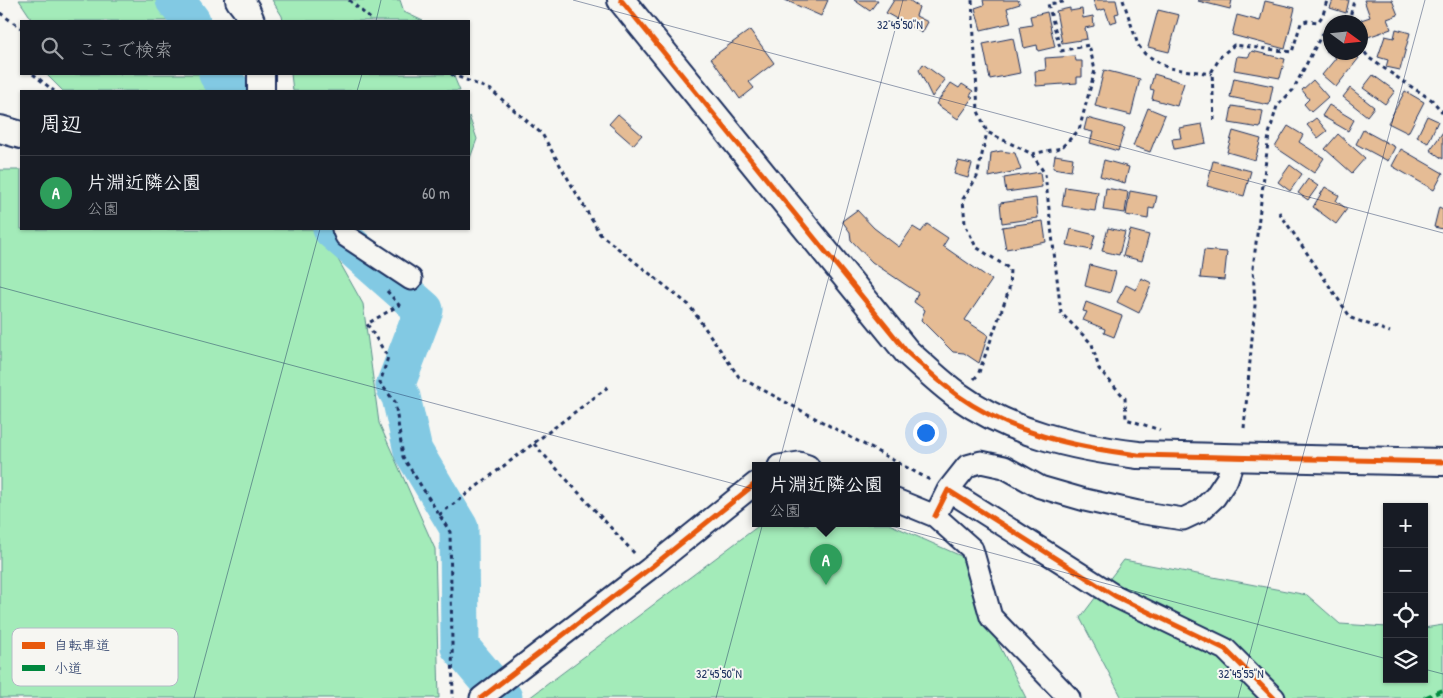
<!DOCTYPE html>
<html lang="ja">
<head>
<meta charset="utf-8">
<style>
	body { margin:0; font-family:"Patrick Hand","Klee One",sans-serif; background:#242831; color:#f1f3f6 }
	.controls { position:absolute; right:15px; bottom:15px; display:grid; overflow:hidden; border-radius:0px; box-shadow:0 1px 4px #0004 }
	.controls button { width:45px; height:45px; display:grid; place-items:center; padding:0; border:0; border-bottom:1px solid #363941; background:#171b24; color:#f1f3f6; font:25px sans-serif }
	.compass { position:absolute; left:1323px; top:15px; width:45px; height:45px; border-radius:50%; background:#171b24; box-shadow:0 1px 4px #0004; rotate:105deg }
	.you { position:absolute; left:925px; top:432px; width:18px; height:18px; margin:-12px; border:4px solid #fff; border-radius:50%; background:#1a73e8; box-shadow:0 0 0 8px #1a73e833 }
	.badge { display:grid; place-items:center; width:32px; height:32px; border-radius:50%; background:#d93025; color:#fff; font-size:16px; font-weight:700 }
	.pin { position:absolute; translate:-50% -41px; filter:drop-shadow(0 1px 2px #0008) }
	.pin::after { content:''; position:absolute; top:26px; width:18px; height:15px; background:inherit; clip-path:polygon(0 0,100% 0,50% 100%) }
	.popup { position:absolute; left:752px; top:462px; width:148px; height:65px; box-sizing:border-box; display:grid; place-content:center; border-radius:0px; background:#171b24; filter:drop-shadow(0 1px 4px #0005); font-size:16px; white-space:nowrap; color:#9ea1a6 }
	.popup b { font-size:19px; color:#f1f3f6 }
	.popup::after { content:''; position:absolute; left:50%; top:100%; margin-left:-10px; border:10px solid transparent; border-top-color:#171b24 }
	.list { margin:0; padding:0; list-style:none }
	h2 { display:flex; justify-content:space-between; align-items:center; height:65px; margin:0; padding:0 20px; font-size:21px }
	h2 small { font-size:16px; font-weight:400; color:#9ea1a6 }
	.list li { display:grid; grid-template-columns:32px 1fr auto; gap:15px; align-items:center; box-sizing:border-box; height:75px; padding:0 20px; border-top:1px solid #363941 }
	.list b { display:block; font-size:19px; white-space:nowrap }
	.list p { margin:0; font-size:16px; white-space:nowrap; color:#9ea1a6 }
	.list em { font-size:16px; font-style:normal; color:#9ea1a6 }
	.icon { flex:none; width:28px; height:28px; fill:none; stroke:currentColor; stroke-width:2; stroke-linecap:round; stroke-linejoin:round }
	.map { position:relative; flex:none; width:1443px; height:698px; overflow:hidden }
	.search { position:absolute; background:#171b24; box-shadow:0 1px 4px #0004; left:20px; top:20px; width:450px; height:55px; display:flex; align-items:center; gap:12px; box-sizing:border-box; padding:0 18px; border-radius:0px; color:#9ea1a6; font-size:19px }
	.panel { position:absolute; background:#171b24; box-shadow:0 1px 4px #0004; left:20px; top:90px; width:450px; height:140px; border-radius:0px }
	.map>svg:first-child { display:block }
	.green { fill:#a3ebb9; stroke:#5f8d8c }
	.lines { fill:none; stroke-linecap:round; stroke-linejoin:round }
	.river { stroke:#82c9e3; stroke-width:39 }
	.building { fill:#e5bc95; stroke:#1b2f5e }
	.minor-casing { stroke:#1b2f5e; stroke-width:25 }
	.tertiary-casing { stroke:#1b2f5e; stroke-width:30 }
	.path { stroke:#1b2f5e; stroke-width:3; stroke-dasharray:4 4; stroke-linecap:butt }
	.minor { stroke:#f6f6f2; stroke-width:21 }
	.tertiary { stroke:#f6f6f2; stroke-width:26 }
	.quiet { stroke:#00873e; stroke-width:4; stroke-dasharray:8 4; stroke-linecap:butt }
	.cycleway-casing { stroke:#f6f6f2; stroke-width:8 }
	.cycleway { stroke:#e8590c; stroke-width:5 }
	.ticks { fill:none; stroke:#1b2f5e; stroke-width:1; stroke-opacity:0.45 }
	.key { fill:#f6f6f2; stroke:#b4bac6; stroke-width:1 }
	.key-label { font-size:14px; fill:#1b2f5e }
	.ticks-label { font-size:12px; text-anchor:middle; fill:#1b2f5e; stroke:#f6f6f2; stroke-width:4; stroke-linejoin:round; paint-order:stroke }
</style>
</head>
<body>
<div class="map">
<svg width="1443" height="698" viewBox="0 0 1443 698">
	<rect width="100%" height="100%" fill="#f6f6f2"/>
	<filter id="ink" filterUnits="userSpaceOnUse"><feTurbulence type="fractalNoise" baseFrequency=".02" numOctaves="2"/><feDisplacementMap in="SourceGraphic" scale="10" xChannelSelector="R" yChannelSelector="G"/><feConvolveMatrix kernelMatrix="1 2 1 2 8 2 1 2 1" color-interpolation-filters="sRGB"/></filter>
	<g filter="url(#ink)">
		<!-- green -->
		<path class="green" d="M19,0h176l15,21h-177z
			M272,0h128l4,12 19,9h-140l-1,-5z
			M46,74h177l-4,17h-156z
			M291,74h162l7,17h-167z
			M469,116l8,23 -8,22z
			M0,170h21v59h300l42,75 16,119 56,126 4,149h-439z
			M761,524h128l72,32 23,59 42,83h-497z
			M1124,560l183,35 33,29 47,3v52h37v-51l19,-3v73h-321l-42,-80z"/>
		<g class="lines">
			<!-- river -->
			<path class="river" d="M175,0l16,21
				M218,74l14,17
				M332,229l92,81 -29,76 6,11 12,54 46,77 1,119 43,51"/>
		</g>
		<!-- building -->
		<path class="building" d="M785,0h43l-7,16z
			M854,0h24l-8,11z
			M894,0h15l10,7 -3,9 12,6 -6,11 -36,-20z
			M983,0h35l2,4 -13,4 4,15 -30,7 -6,-22 9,-3z
			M1093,0h23l3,13 -4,1 2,7 -7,2 -5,-14 -8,2z
			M1199,0h33l-2,9 -32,-8z
			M1333,0h16l-3,13 -16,-5z
			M1364,0h28l6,15 -11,4 4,10 -23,8 -7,-17 9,-3z
			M1265,1l30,7 -10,41 -53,-14 5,-20 23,6z
			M1070,8v3l12,-2 1,9 10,-2 1,10 -9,2 2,11 -25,4 -6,-32z
			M1158,10l21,5 -10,37 -21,-5z
			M1047,12l8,35 -17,4 -1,-6 -13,3 -4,-21 12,-2 -2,-9z
			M1396,29l14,4 -10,37 -14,-3 2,-7 -10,-3 7,-21 9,2z
			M750,30l24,33 -25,19 5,6 -14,11 -29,-41z
			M1013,38l7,35 -30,6 -7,-35z
			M1330,42v10h23l6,6 -23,29 -14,-12 14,-17 -11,-8z
			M1252,51l33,8 -5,19 -46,-8 3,-14 11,1z
			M1075,56l1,5h6v16h-5v6l-41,3 -1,-15 11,-1 -1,-12z
			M923,64l22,16 -13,17 -13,-27z
			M1104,70l36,9 -9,36 -36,-9z
			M1154,74l30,9 -7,23 -25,-7 2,-9 -4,-1z
			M1373,75l22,16 -10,13 -22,-16z
			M1234,78l39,8 -4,19 -39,-8z
			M1313,80l15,17 -17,15 -7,-8 5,-5 -7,-9z
			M951,83l8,5 3,-4 11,7 -3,5 3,2 -15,21 -22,-15z
			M1350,88l24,19 -7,9 -24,-19z
			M1405,91l19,11 -16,31 -20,-10z
			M1329,105l25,15 -6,11 -26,-15z
			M1232,106l31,5 -3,17 -31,-5z
			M1148,108l17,7 -15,37 -17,-6z
			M618,114l24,21 -9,10 -24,-21z
			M1427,116l11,5 -10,22 -11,-6z
			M1087,118l38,10 -7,23 -28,-8 3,-11 -9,-2z
			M1316,118l11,13 -9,7 -11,-13z
			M1202,124l4,19 -32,6 -2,-10 9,-1 -2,-10z
			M1288,126l15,9 -4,7 25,16 -10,15 -39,-26z
			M1363,130l32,17 -7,14 -32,-17z
			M1233,131l28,8 -6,21 -28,-8z
			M1443,132v27l-13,-9z
			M1338,134l27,24 -13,15 -27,-24z
			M1401,149l42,24 -9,17 -42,-24z
			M1001,151l14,2 6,17 -32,7 2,-24z
			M1055,155l18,3 -2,13 -18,-3z
			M1104,160l25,7 -4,16 -25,-7z
			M958,161l14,3 -4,14 -14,-4z
			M1213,161l38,10 -7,25 -37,-10z
			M1290,165l12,9 -12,17 -12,-9z
			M1040,172l2,15 -36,5 -2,-14z
			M1308,179l10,7 -10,14 -10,-7z
			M1065,187l33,5 -3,19 -33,-5z
			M1325,187l14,8 -3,6 11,8 -11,15 -23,-17z
			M1106,188l22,4 -3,21 -22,-3z
			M1130,191l27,5 -3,13 -5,-1 -1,11 -22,-4z
			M1036,198l2,20 -36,5 -2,-20z
			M1439,207l4,2v20l-9,-2z
			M857,210l17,18 25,19 14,-20 8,5 6,-8 21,14 -5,8 49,34 -27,40 23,15 -9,28 -15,-10 -11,-1 -32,-32 4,-10 -11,-8 4,-9 -46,-31 -21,-22 -1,-8 -8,-11z
			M1043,221l3,21 -40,7 -4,-22z
			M1108,228l17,4 -6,23 -17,-4z
			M1071,229l24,6 -4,15 -24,-5z
			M1130,230l19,5 -7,26 -19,-5z
			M1204,250l23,2 -3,28 -24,-2z
			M1090,265l26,7 -6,21 -25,-7z
			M1141,278l11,5 -13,30 -22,-11 9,-17 10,5z
			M1086,302l36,14 -8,21 -10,-4 1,-4 -22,-9 4,-8 -4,-1z"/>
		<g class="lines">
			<!-- minor casing -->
			<g class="minor-casing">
				<path id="minor" d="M343,229l3,7 65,43
					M779,466l20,-3 9,3
					M948,490l19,-24 14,-4 23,5 36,20 45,13 53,12 45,7 17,-8 15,-14 12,-18 7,-21
					M896,500l39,16 37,33 19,68 78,81
					M935,516l13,-26 167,106 110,53 49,49
					M481,698l168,-129 107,-86"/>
			</g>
			<!-- tertiary casing -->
			<g class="tertiary-casing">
				<path id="tertiary" d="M239,0l7,9 5,12
					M621,0l286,352c16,14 32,30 50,43 53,38 117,52 181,60l305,7
					M261,91v-17
					M0,129l21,6"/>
			</g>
			<!-- path -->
			<path class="path" d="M349,0l24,21
				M972,0l6,111 9,21 45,22 29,-6 18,-18 16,-60 -6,-25 -28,6 -13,-47 15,-2 3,-2
				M1123,0l15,45 7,9 23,14 44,6
				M0,13l21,15
				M1340,22l10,-5
				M1349,22l5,-22
				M1360,46l9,12 35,24 28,18 11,13
				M33,74l21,17
				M451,74l40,16 51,44 58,100 89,71 50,72 191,103
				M1214,120l-2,-49 9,-15 13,-11 58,7 9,-29 6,-2 11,1 5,-7 4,-15
				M1032,154l13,20 16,139 31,31 7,25 26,29 1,21 34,11
				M1279,212l72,106 39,14
				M387,291l12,14 -32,19 21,33 -8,26 15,19 8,55 47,75 3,166
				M974,379l4,-4 31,-85 1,-21 -34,-22 -11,-23 -2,-25 14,-22 10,-45
				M1244,428l11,-123 -2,-37 16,-134 8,-28 16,-16 30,-58 7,-4
				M534,444l101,110
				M439,515l169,-128"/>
			<!-- minor -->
			<use href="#minor" class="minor"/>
			<!-- tertiary -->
			<use href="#tertiary" class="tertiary"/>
			<!-- quiet -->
			<path class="quiet" d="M1424,698l19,-8"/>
			<!-- cycleway casing -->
			<g class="cycleway-casing">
				<path id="cycleway" d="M621,0l286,352c16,14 32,30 50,43 53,38 117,52 181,60l305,7
					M935,516l13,-26 167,106 110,53 49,49
					M481,698l168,-129 107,-86"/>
			</g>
			<!-- cycleway -->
			<use href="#cycleway" class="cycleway"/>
		</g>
	</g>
	<!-- ticks -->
	<path class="ticks" d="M573,0l870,233M376,21l5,-21M357,91l5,-17M0,287l1387,372M1424,669l19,5M194,698l126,-469M716,698l187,-698M1238,698l187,-698"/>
	<!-- legend -->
	<rect x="12" y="628" width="166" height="58" rx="8" class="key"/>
	<rect x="22" y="642" width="23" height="7" fill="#e8590c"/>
	<rect x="22" y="665" width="23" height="6" fill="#00873e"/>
	<g class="key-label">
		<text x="54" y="650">自転車道</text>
		<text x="54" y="673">小道</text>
	</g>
	<g class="ticks-label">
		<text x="900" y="29">32°45'50"N</text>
		<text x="719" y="678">32°45'50"N</text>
		<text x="1241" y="678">32°45'55"N</text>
	</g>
</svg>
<div class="controls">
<button>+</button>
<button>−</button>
<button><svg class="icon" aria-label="locate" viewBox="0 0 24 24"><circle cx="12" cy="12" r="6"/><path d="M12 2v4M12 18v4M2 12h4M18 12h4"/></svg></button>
<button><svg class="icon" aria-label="layers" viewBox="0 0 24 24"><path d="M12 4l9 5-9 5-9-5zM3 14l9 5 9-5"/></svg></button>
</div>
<svg class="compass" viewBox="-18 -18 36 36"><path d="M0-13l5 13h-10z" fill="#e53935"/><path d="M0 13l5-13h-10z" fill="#9ea1a6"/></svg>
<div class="you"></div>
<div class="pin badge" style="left:826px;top:585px;background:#2e9e5b">A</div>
<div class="popup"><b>片淵近隣公園</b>公園</div>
<div class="search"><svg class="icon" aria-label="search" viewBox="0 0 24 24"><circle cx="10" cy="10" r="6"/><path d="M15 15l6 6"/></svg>ここで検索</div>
<section class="panel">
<h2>周辺<small></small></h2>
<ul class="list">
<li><span class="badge" style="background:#2e9e5b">A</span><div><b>片淵近隣公園</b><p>公園</p></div><em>60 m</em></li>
</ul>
</section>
</div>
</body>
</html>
